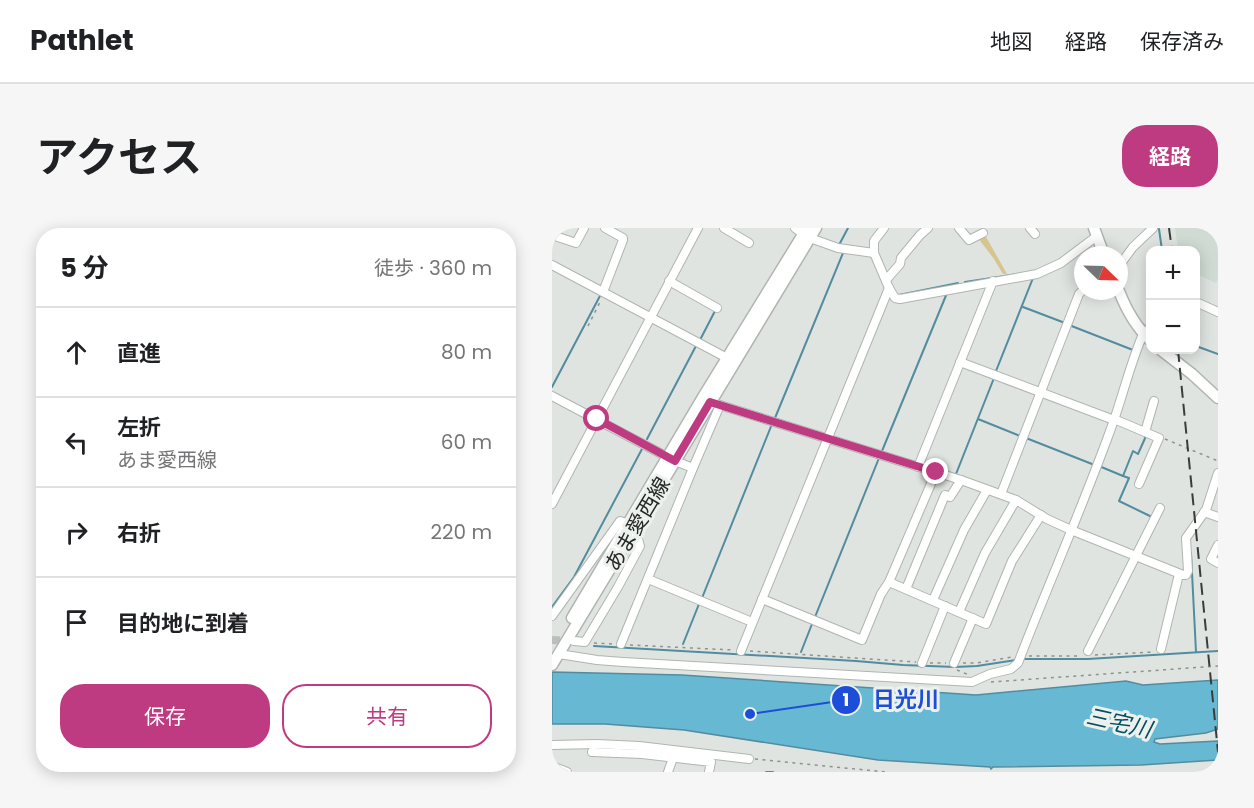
<!DOCTYPE html>
<html lang="ja">
<meta charset="utf-8">
<style>
:root{--surface:#fff;--page:#f6f6f6;--text:#202124;--muted:#757577;--line:#e0e0e0;--accent:#bf3b81}
body{margin:0;font-family:Poppins,"Noto Sans JP",sans-serif;background:var(--page);color:var(--text)}
.controls{position:absolute;right:18px;top:18px;display:grid;overflow:hidden;border-radius:12px;box-shadow:0 3px 15px #0003}
.controls button{width:54px;height:54px;display:grid;place-items:center;padding:0;border:0;border-bottom:2px solid var(--line);background:var(--surface);color:var(--text);font:30px sans-serif}
.compass{position:absolute;left:522px;top:18px;width:54px;height:54px;border-radius:50%;background:var(--surface);box-shadow:0 3px 15px #0003;rotate:113deg}
.stop{position:absolute;width:18px;height:18px;margin:-14px;border:4px solid #bf3b81;border-radius:50%;background:#fff}
.stop.end{background:#bf3b81;border-color:#fff;box-shadow:0 2px 6px #0008}
.list{margin:0;padding:0;list-style:none}
h2{display:flex;justify-content:space-between;align-items:center;height:78px;margin:0;padding:0 24px;font-size:26px}
h2 small{font-size:20px;font-weight:400;color:var(--muted)}
.list li{display:grid;grid-template-columns:39px 1fr auto;gap:18px;align-items:center;box-sizing:border-box;height:90px;padding:0 24px;border-top:2px solid var(--line)}
.list b{display:block;font-size:22px;white-space:nowrap}
.list p{margin:0;font-size:20px;white-space:nowrap;color:var(--muted)}
.list em{font-size:20px;font-style:normal;color:var(--muted)}
.actions{display:flex;gap:12px;padding:18px 24px}
.actions a{flex:1;padding:14px 0;border:2px solid var(--accent);border-radius:24px;text-align:center;font-size:21px;color:var(--accent)}
.actions .main{background:var(--accent);color:#fff}
.icon{flex:none;width:33px;height:33px;fill:none;stroke:currentColor;stroke-width:2;stroke-linecap:round;stroke-linejoin:round}
.map{position:relative;flex:none;width:666px;height:544px;overflow:hidden;border-radius:24px}
header{display:flex;align-items:center;gap:36px;box-sizing:border-box;height:84px;padding:0 30px;background:var(--surface);border-bottom:2px solid var(--line)}
header strong{font-size:28px}
nav{display:flex;gap:33px;margin-inline-start:auto;font-size:21px}
.intro{display:flex;align-items:center;justify-content:space-between;box-sizing:border-box;height:144px;padding:0 36px}
h1{margin:0;font-size:42px}
.button{padding:15px 27px;border-radius:24px;background:var(--accent);color:#fff;font-size:21px;font-weight:700}
main{display:flex;gap:36px;padding:0 36px}
aside{flex:1;background:var(--surface);border-radius:24px;box-shadow:0 3px 15px #0003}
.map>svg:first-child{display:block}
.built{fill:#cfdbd3}
.green{fill:#d8c48f}
.water{fill:#67b8d3;stroke:#538c9f;stroke-width:1.5}
.lines{fill:none;stroke-linecap:round;stroke-linejoin:round}
.stream{stroke:#538c9f;stroke-width:2}
.minor-tunnel{stroke:#babebc;stroke-width:8;stroke-dasharray:8 4;stroke-linecap:butt}
.minor-casing{stroke:#b0b5b1;stroke-width:10}
.major-casing{stroke:#b0b5b1;stroke-width:13}
.path{stroke:#8d918f;stroke-width:1.5;stroke-dasharray:3 4.5;stroke-linecap:butt}
.minor{stroke:#fff;stroke-width:8}
.major{stroke:#fff;stroke-width:10}
.rail{stroke:#3a3c3b;stroke-width:2;stroke-dasharray:12 6;stroke-linecap:butt}
.route{stroke:#bf3b81;stroke-width:8}
.labels{text-anchor:middle;dominant-baseline:central;stroke-width:6;stroke-linejoin:round;paint-order:stroke}
.street-label{font-size:21px;fill:#252726;stroke:#ecf1ee}
.water-label{font-size:22px;font-style:italic;fill:#034e60;stroke:#ecf1ee}
.leader{fill:none;stroke:#1d4ed8;stroke-width:2}
.callout-dot{fill:#1d4ed8;stroke:#ecf1ee;stroke-width:2}
.mark-label{font-size:18px;text-anchor:middle;font-weight:bold;fill:#fff}
.callout-label{font-size:22px;text-anchor:middle;font-weight:bold;fill:#1d4ed8;stroke:#ecf1ee;stroke-width:6;stroke-linejoin:round;paint-order:stroke}
</style>
<header>
<strong>Pathlet</strong>
<nav><a>地図</a><a>経路</a><a>保存済み</a></nav>
</header>
<div class="intro"><h1>アクセス</h1><a class="button">経路</a></div>
<main>
<aside>
<h2>5 分<small>徒歩 · 360 m</small></h2>
<ul class="list">
<li><svg class="icon" aria-label="ahead" viewBox="0 0 24 24"><path d="M12 20V5M6 11l6-6 6 6"/></svg><div><b>直進</b></div><em>80 m</em></li>
<li><svg class="icon" aria-label="left" viewBox="0 0 24 24"><path d="M17 20v-9H6M10 6l-5 5 5 5"/></svg><div><b>左折</b><p>あま愛西線</p></div><em>60 m</em></li>
<li><svg class="icon" aria-label="right" viewBox="0 0 24 24"><path d="M7 20v-9h11M14 6l5 5-5 5"/></svg><div><b>右折</b></div><em>220 m</em></li>
<li><svg class="icon" aria-label="arrive" viewBox="0 0 24 24"><path d="M6 21V4h12l-3 4 3 4H6"/></svg><div><b>目的地に到着</b></div></li>
</ul>
<div class="actions"><a class="main">保存</a><a>共有</a></div>
</aside>
<div class="map">
<svg width="666" height="544" viewBox="0 0 666 544">
<rect width="100%" height="100%" fill="#dfe4e1"/>
<path class="built" d="M623,0H666V50L664,55L644,46V22H626Z"/>
<path class="green" d="M433,7L455,46H451L442,31L426,10Z"/>
<path class="water" d="M0,444L130,447L424,467L574,453L591,457L666,452V501L654,505L603,511L602,514L608,516L666,513V532L589,537L441,539L439,541L438,539L326,532L132,502L53,496H0Z"/>
<g class="lines">
<g class="stream">
<path d="M607,1L610,22"/>
<path d="M287,17L296,0"/>
<path d="M413,54L466,46"/>
<path d="M347,67L406,55"/>
<path d="M471,79L513,95"/>
<path d="M517,97L581,122"/>
<path d="M148,112L164,81"/>
<path d="M644,118L666,126"/>
<path d="M444,143L481,50"/>
<path d="M0,159L49,66"/>
<path d="M223,190L291,25"/>
<path d="M426,191L468,208"/>
<path d="M474,210L540,236"/>
<path d="M95,211L145,116"/>
<path d="M330,223L395,65"/>
<path d="M547,238L571,248L581,223L586,226L594,208"/>
<path d="M404,246L442,150"/>
<path d="M571,248L577,250L567,273L600,289"/>
<path d="M639,325L644,424"/>
<path d="M150,370L220,196"/>
<path d="M0,379L22,349L90,221"/>
<path d="M263,389L327,230"/>
<path d="M131,416L147,376"/>
<path d="M42,418L304,433L351,437L403,439L425,438L464,432"/>
<path d="M249,424L260,396"/>
<path d="M471,431H536L666,423"/>
<path d="M214,544H221"/>
</g>
<path class="minor-tunnel" d="M0,412L17,413"/>
<defs>
<g id="minor">
<path d="M172,0L197,15"/>
<path d="M243,0L251,6"/>
<path d="M332,0L322,13V25L337,60L343,70L348,71L485,46L509,35L545,8"/>
<path d="M407,0L417,12L431,5"/>
<path d="M478,0L483,6"/>
<path d="M0,7L24,15L32,0"/>
<path d="M258,10L286,20L322,25"/>
<path d="M0,37L175,130"/>
<path d="M567,38L581,19L601,0"/>
<path d="M334,52L348,36L349,30L368,7L376,0"/>
<path d="M117,53L165,80"/>
<path d="M51,64L71,12V10L53,0"/>
<path d="M644,74L666,84"/>
<path d="M594,108L598,98"/>
<path d="M408,134L562,192"/>
<path d="M0,168L123,233L141,240L69,416"/>
<path d="M158,174L409,252L464,272L495,291L519,302L631,347H634L636,343L634,310L654,282L666,245"/>
<path d="M562,191L607,210L587,256"/>
<path d="M593,204L602,173"/>
<path d="M366,239L441,53"/>
<path d="M141,240L168,177"/>
<path d="M449,266L527,66L531,62"/>
<path d="M0,276L146,0"/>
<path d="M652,284L666,289"/>
<path d="M666,317L659,331L666,335"/>
<path d="M96,351L200,394"/>
<path d="M337,354L434,396L460,333L489,287"/>
<path d="M354,361L393,267L398,269L409,252"/>
<path d="M210,371L310,412L329,366L337,354L384,244"/>
<path d="M381,372L412,302L435,262"/>
<path d="M407,384L433,325L464,272"/>
<path d="M0,388L68,293L76,296"/>
<path d="M22,413L33,414L66,359L88,318L83,300"/>
<path d="M609,421L627,346"/>
<path d="M189,423L337,60"/>
<path d="M536,423L608,280"/>
<path d="M7,426L45,432L71,434L420,454L438,446L459,441L466,435C497,354 533,274 562,192C572,163 579,134 591,106"/>
<path d="M370,435L393,378"/>
<path d="M402,435L421,390"/>
<path d="M0,517L45,516L87,518L197,531"/>
<path d="M40,524L90,526L159,534L157,544"/>
<path d="M0,538L15,544"/>
<path d="M116,544L121,530"/>
</g>
<g id="major">
<path d="M542,0L552,27"/>
<path d="M567,63C574,81 584,99 598,112"/>
<path d="M609,122L640,146L666,170"/>
<path d="M20,390L151,169L255,0"/>
<path d="M0,437L264,0"/>
</g>
</defs>
<use href="#minor" class="minor-casing"/>
<use href="#major" class="major-casing"/>
<g class="path">
<path d="M36,98L49,72"/>
<path d="M613,211L666,233"/>
<path d="M42,415L62,416"/>
<path d="M78,417L181,422"/>
<path d="M198,423L364,434"/>
<path d="M543,427L601,424"/>
<path d="M477,428H529"/>
<path d="M378,435H394"/>
<path d="M411,435H425L460,429"/>
<path d="M405,442L417,447"/>
<path d="M439,454L666,438"/>
<path d="M203,531L334,544"/>
</g>
<use href="#minor" class="minor"/>
<use href="#major" class="major"/>
<g class="rail">
<path d="M617,0L620,22"/>
<path d="M626,122L666,524"/>
</g>
</g>
<g class="lines">
<path class="route" d="M45,191L123,233L158,174L384,244"/>
</g>
<g class="labels">
<g class="street-label">
<text transform="translate(85 296) rotate(-59)">あま愛西線</text>
</g>
<g class="water-label">
<text transform="translate(567 495) rotate(13)">三宅川</text>
</g>
</g>
<path class="leader" d="M198 486L294 472"/>
<g class="callout-dot">
<circle cx="198" cy="486" r="6"/>
<circle cx="294" cy="472" r="15"/>
</g>
<g class="mark-label">
<text x="294" y="478">1</text>
</g>
<g class="callout-label">
<text x="354" y="479">日光川</text>
</g>
</svg>
<div class="controls">
<button>+</button>
<button>−</button>
</div>
<svg class="compass" viewBox="-18 -18 36 36"><path d="M0-13l5 13h-10z" fill="#e53935"/><path d="M0 13l5-13h-10z" fill="#757577"/></svg>
<div class="stop" style="left:45px;top:191px"></div>
<div class="stop end" style="left:384px;top:244px"></div>
</div>
</main>
